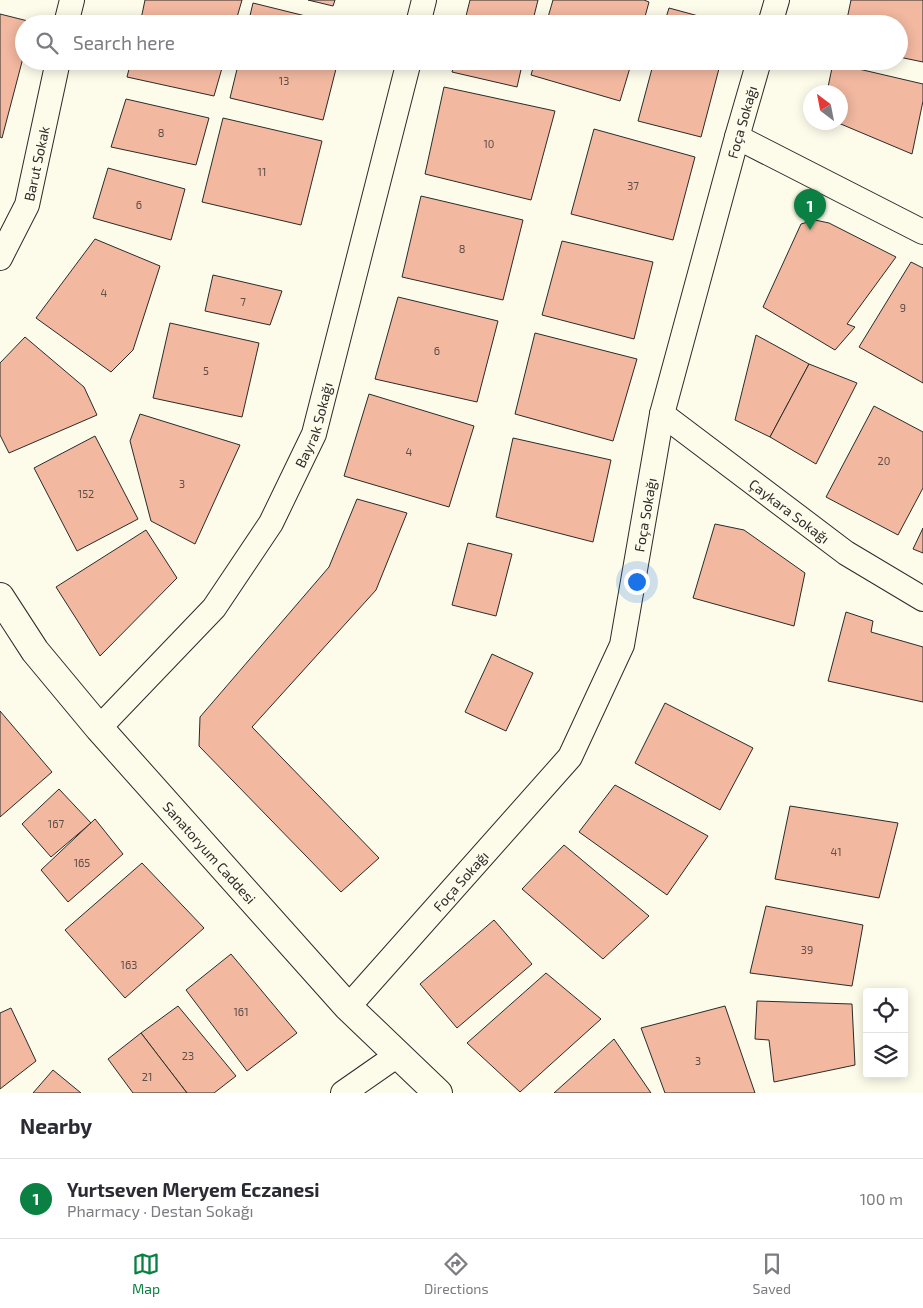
<!DOCTYPE html>
<meta charset="utf-8">
<style>
:root{--surface:#fff;--page:#f2f2f3;--text:#2b2b33;--muted:#7c7c81;--line:#e1e1e2;--accent:#0b8043}
body{margin:0;font-family:"Exo 2",sans-serif;background:var(--page);color:var(--text)}
.controls{position:absolute;right:15px;bottom:15px;display:grid;overflow:hidden;border-radius:5px;box-shadow:0 2px 12px #0003}
.controls button{width:45px;height:45px;display:grid;place-items:center;padding:0;border:0;border-bottom:1px solid var(--line);background:var(--surface);color:var(--text);font:25px sans-serif}
.compass{position:absolute;left:803px;top:85px;width:45px;height:45px;border-radius:50%;background:var(--surface);box-shadow:0 2px 12px #0003;rotate:328deg}
.you{position:absolute;left:636px;top:581px;width:18px;height:18px;margin:-12px;border:4px solid #fff;border-radius:50%;background:#1a73e8;box-shadow:0 0 0 8px #1a73e833}
.badge{display:grid;place-items:center;width:32px;height:32px;border-radius:50%;background:var(--accent);color:#fff;font-size:16px;font-weight:700}
.pin{position:absolute;translate:-50% -41px;filter:drop-shadow(0 1px 2px #0008)}
.pin::after{content:'';position:absolute;top:26px;width:18px;height:15px;background:inherit;clip-path:polygon(0 0,100% 0,50% 100%)}
.list{margin:0;padding:0;list-style:none}
h2{display:flex;justify-content:space-between;align-items:center;height:65px;margin:0;padding:0 20px;font-size:21px}
h2 small{font-size:16px;font-weight:400;color:var(--muted)}
.list li{display:grid;grid-template-columns:32px 1fr auto;gap:15px;align-items:center;box-sizing:border-box;height:80px;padding:0 20px;border-top:1px solid var(--line)}
.list b{display:block;font-size:19px;white-space:nowrap}
.list p{margin:0;font-size:16px;white-space:nowrap;color:var(--muted)}
.list em{font-size:16px;font-style:normal;color:var(--muted)}
.icon{flex:none;width:28px;height:28px;fill:none;stroke:currentColor;stroke-width:2;stroke-linecap:round;stroke-linejoin:round}
.map{position:relative;flex:none;width:923px;height:1093px;overflow:hidden}
.search{position:absolute;background:var(--surface);box-shadow:0 2px 12px #0003;left:15px;right:15px;top:15px;height:55px;display:flex;align-items:center;gap:12px;box-sizing:border-box;padding:0 18px;border-radius:28px;color:var(--muted);font-size:19px}
.sheet{height:145px;background:var(--surface)}
nav{display:flex;justify-content:space-around;align-items:center;box-sizing:border-box;height:70px;border-top:1px solid var(--line);background:var(--surface);font-size:14px;color:var(--muted)}
nav a{display:grid;justify-items:center;gap:2px}
nav .on{color:var(--accent)}
.map>svg:first-child{display:block}
.building{fill:#f2b8a0;stroke:#2b2b2b}
.lines{fill:none;stroke-linecap:round;stroke-linejoin:round}
.street-casing{stroke:#2b2b2b;stroke-width:26}
.secondary-casing{stroke:#2b2b2b;stroke-width:30}
.street{stroke:#fdfbea;stroke-width:24}
.secondary{stroke:#fdfbea;stroke-width:28}
.labels{text-anchor:middle;dominant-baseline:central;stroke-width:4;stroke-linejoin:round;paint-order:stroke}
.number-label{font-size:11px;fill:#5d4e48}
.street-label{font-size:14px;fill:#2b2b2b;stroke:#fdfbea}
</style>
<div class="map">
<svg width="923" height="1093" viewBox="0 0 923 1093">
<rect width="100%" height="100%" fill="#fdfbea"/>
<g class="building">
<path d="M145,0H242L235,24H140Z"/>
<path d="M308,0H335L333,6Z"/>
<path d="M470,0H538L532,24H464Z"/>
<path d="M553,0H644L649,2L643,24H546Z"/>
<path d="M851,0H923V62L899,57V24H846Z"/>
<path d="M253,3L338,24H248Z"/>
<path d="M669,8L728,24H664Z"/>
<path d="M0,14L32,22V24H24V54L2,138L0,137Z"/>
<path d="M131,61H224L214,96L127,77Z"/>
<path d="M239,61H338L323,120L230,98Z"/>
<path d="M455,61H523L517,87L452,72Z"/>
<path d="M535,61H632L620,101L531,75Z"/>
<path d="M654,61H721L701,137L638,121Z"/>
<path d="M833,63L923,84V101L912,154L836,122H840V92H827Z"/>
<path d="M444,87L555,111L531,200L425,174Z"/>
<path d="M126,99L209,118L196,165L111,147Z"/>
<path d="M223,118L322,141L301,225L202,202Z"/>
<path d="M594,129L695,157L673,240L571,214Z"/>
<path d="M108,168L185,189L171,240L93,218Z"/>
<path d="M421,196L523,220L503,300L402,277Z"/>
<path d="M815,220L829,223L896,257L847,324L855,327L835,350L763,307L801,224Z"/>
<path d="M95,239L160,266L133,350L111,372L36,318Z"/>
<path d="M562,241L653,262L634,339L542,315Z"/>
<path d="M911,262L923,268V383L859,347Z"/>
<path d="M213,275L282,291L270,325L205,311Z"/>
<path d="M398,297L498,321L477,402L375,379Z"/>
<path d="M170,323L259,343L242,417L153,398Z"/>
<path d="M535,333L637,359L613,441L515,414Z"/>
<path d="M756,335L809,364L770,437L735,420Z"/>
<path d="M25,337L84,387L97,415L9,453L0,435V363Z"/>
<path d="M809,364L857,383L816,464L770,437Z"/>
<path d="M369,394L474,426L449,507L344,476Z"/>
<path d="M874,406L923,432V488L898,535L826,497Z"/>
<path d="M140,414L240,445L195,544L151,521L130,441Z"/>
<path d="M95,436L138,519L77,551L34,468Z"/>
<path d="M513,438L611,460L593,542L496,517Z"/>
<path d="M357,499L407,513L376,590L252,727L379,858L341,892L199,746L200,717L329,567Z"/>
<path d="M715,524L744,530L805,573L794,626L693,598Z"/>
<path d="M923,528V553L913,549Z"/>
<path d="M146,530L177,578L100,656L56,587Z"/>
<path d="M468,543L512,554L496,616L452,605Z"/>
<path d="M846,612L873,621L871,632L923,647V702L828,681Z"/>
<path d="M492,654L533,673L506,731L465,712Z"/>
<path d="M665,703L753,748L720,810L635,763Z"/>
<path d="M0,711L52,772L0,817Z"/>
<path d="M615,785L708,836L667,895L579,832Z"/>
<path d="M59,789L91,823L51,857L22,824Z"/>
<path d="M790,806L898,823L879,898L775,879Z"/>
<path d="M95,819L123,854L68,902L41,870Z"/>
<path d="M564,845L649,916L603,959L522,889Z"/>
<path d="M142,863L204,928L125,998L65,930Z"/>
<path d="M766,906L863,925L852,986L750,973Z"/>
<path d="M494,920L532,964L457,1028L420,984Z"/>
<path d="M231,954L297,1033L247,1071L186,990Z"/>
<path d="M546,973L601,1019L520,1092L467,1043Z"/>
<path d="M757,1001L852,1004L855,1065L774,1082L769,1040L755,1039Z"/>
<path d="M178,1006L236,1076L214,1093H187L141,1033Z"/>
<path d="M725,1006L755,1093H665L641,1028Z"/>
<path d="M11,1008L36,1061L0,1089V1013Z"/>
<path d="M141,1033L187,1093H133L108,1059Z"/>
<path d="M614,1039L651,1093H554Z"/>
<path d="M53,1070L81,1093H33Z"/>
</g>
<g class="lines">
<defs>
<g id="street">
<path d="M66,24L72,0"/>
<path d="M418,24L424,0"/>
<path d="M770,24L777,0"/>
<path d="M737,137L923,232"/>
<path id="s1" d="M0,258L27,205L58,61"/>
<path id="s2" d="M662,414L846,553L923,599"/>
<path id="s3" d="M99,728L214,608L271,523L314,434L409,61"/>
<path id="s4" d="M348,1007L570,757L622,645L662,414L737,137L759,61"/>
<path d="M343,1093L399,1054"/>
</g>
<g id="secondary">
<path id="s5" d="M0,597L35,651L99,728L348,1007L438,1093"/>
</g>
</defs>
<use href="#street" class="street-casing"/>
<use href="#secondary" class="secondary-casing"/>
<use href="#street" class="street"/>
<use href="#secondary" class="secondary"/>
</g>
<g class="labels">
<g class="number-label">
<text x="284" y="80">13</text>
<text x="161" y="132">8</text>
<text x="489" y="143">10</text>
<text x="262" y="171">11</text>
<text x="633" y="185">37</text>
<text x="139" y="204">6</text>
<text x="462" y="248">8</text>
<text x="104" y="292">4</text>
<text x="243" y="301">7</text>
<text x="903" y="307">9</text>
<text x="437" y="350">6</text>
<text x="206" y="370">5</text>
<text x="409" y="451">4</text>
<text x="884" y="460">20</text>
<text x="182" y="483">3</text>
<text x="86" y="493">152</text>
<text x="56" y="823">167</text>
<text x="836" y="851">41</text>
<text x="82" y="862">165</text>
<text x="807" y="949">39</text>
<text x="129" y="964">163</text>
<text x="241" y="1011">161</text>
<text x="188" y="1055">23</text>
<text x="698" y="1060">3</text>
<text x="147" y="1076">21</text>
</g>
<g class="street-label">
<text stroke="none"><textPath href="#s4" startOffset="995">Foça Sokağı</textPath></text>
<text stroke="none"><textPath href="#s1" startOffset="102">Barut Sokak</textPath></text>
<text stroke="none"><textPath href="#s3" startOffset="376">Bayrak Sokağı</textPath></text>
<text stroke="none"><textPath href="#s2" startOffset="160">Çaykara Sokağı</textPath></text>
<text stroke="none"><textPath href="#s4" startOffset="590">Foça Sokağı</textPath></text>
<text stroke="none"><textPath href="#s5" startOffset="331">Sanatoryum Caddesi</textPath></text>
<text stroke="none"><textPath href="#s4" startOffset="169">Foça Sokağı</textPath></text>
</g>
</g>
</svg>
<div class="controls">
<button><svg class="icon" aria-label="locate" viewBox="0 0 24 24"><circle cx="12" cy="12" r="6"/><path d="M12 2v4M12 18v4M2 12h4M18 12h4"/></svg></button>
<button><svg class="icon" aria-label="layers" viewBox="0 0 24 24"><path d="M12 4l9 5-9 5-9-5zM3 14l9 5 9-5"/></svg></button>
</div>
<svg class="compass" viewBox="-18 -18 36 36"><path d="M0-13l5 13h-10z" fill="#e53935"/><path d="M0 13l5-13h-10z" fill="#7c7c81"/></svg>
<div class="you"></div>
<div class="pin badge" style="left:810px;top:230px">1</div>
<div class="search"><svg class="icon" aria-label="search" viewBox="0 0 24 24"><circle cx="10" cy="10" r="6"/><path d="M15 15l6 6"/></svg>Search here</div>
</div>
<section class="sheet">
<h2>Nearby<small></small></h2>
<ul class="list">
<li><span class="badge">1</span><div><b>Yurtseven Meryem Eczanesi</b><p>Pharmacy · Destan Sokağı</p></div><em>100 m</em></li>
</ul>
</section>
<nav>
<a class="on"><svg class="icon" aria-label="map" viewBox="0 0 24 24"><path d="M3 6l6-2 6 2 6-2v14l-6 2-6-2-6 2zM9 4v14M15 6v14"/></svg>Map</a>
<a><svg class="icon" aria-label="directions" viewBox="0 0 24 24"><path d="M12 3l9 9-9 9-9-9zM9 14v-3h6M13 9l2 2-2 2"/></svg>Directions</a>
<a><svg class="icon" aria-label="saved" viewBox="0 0 24 24"><path d="M7 4h10v16l-5-4-5 4z"/></svg>Saved</a>
</nav>
